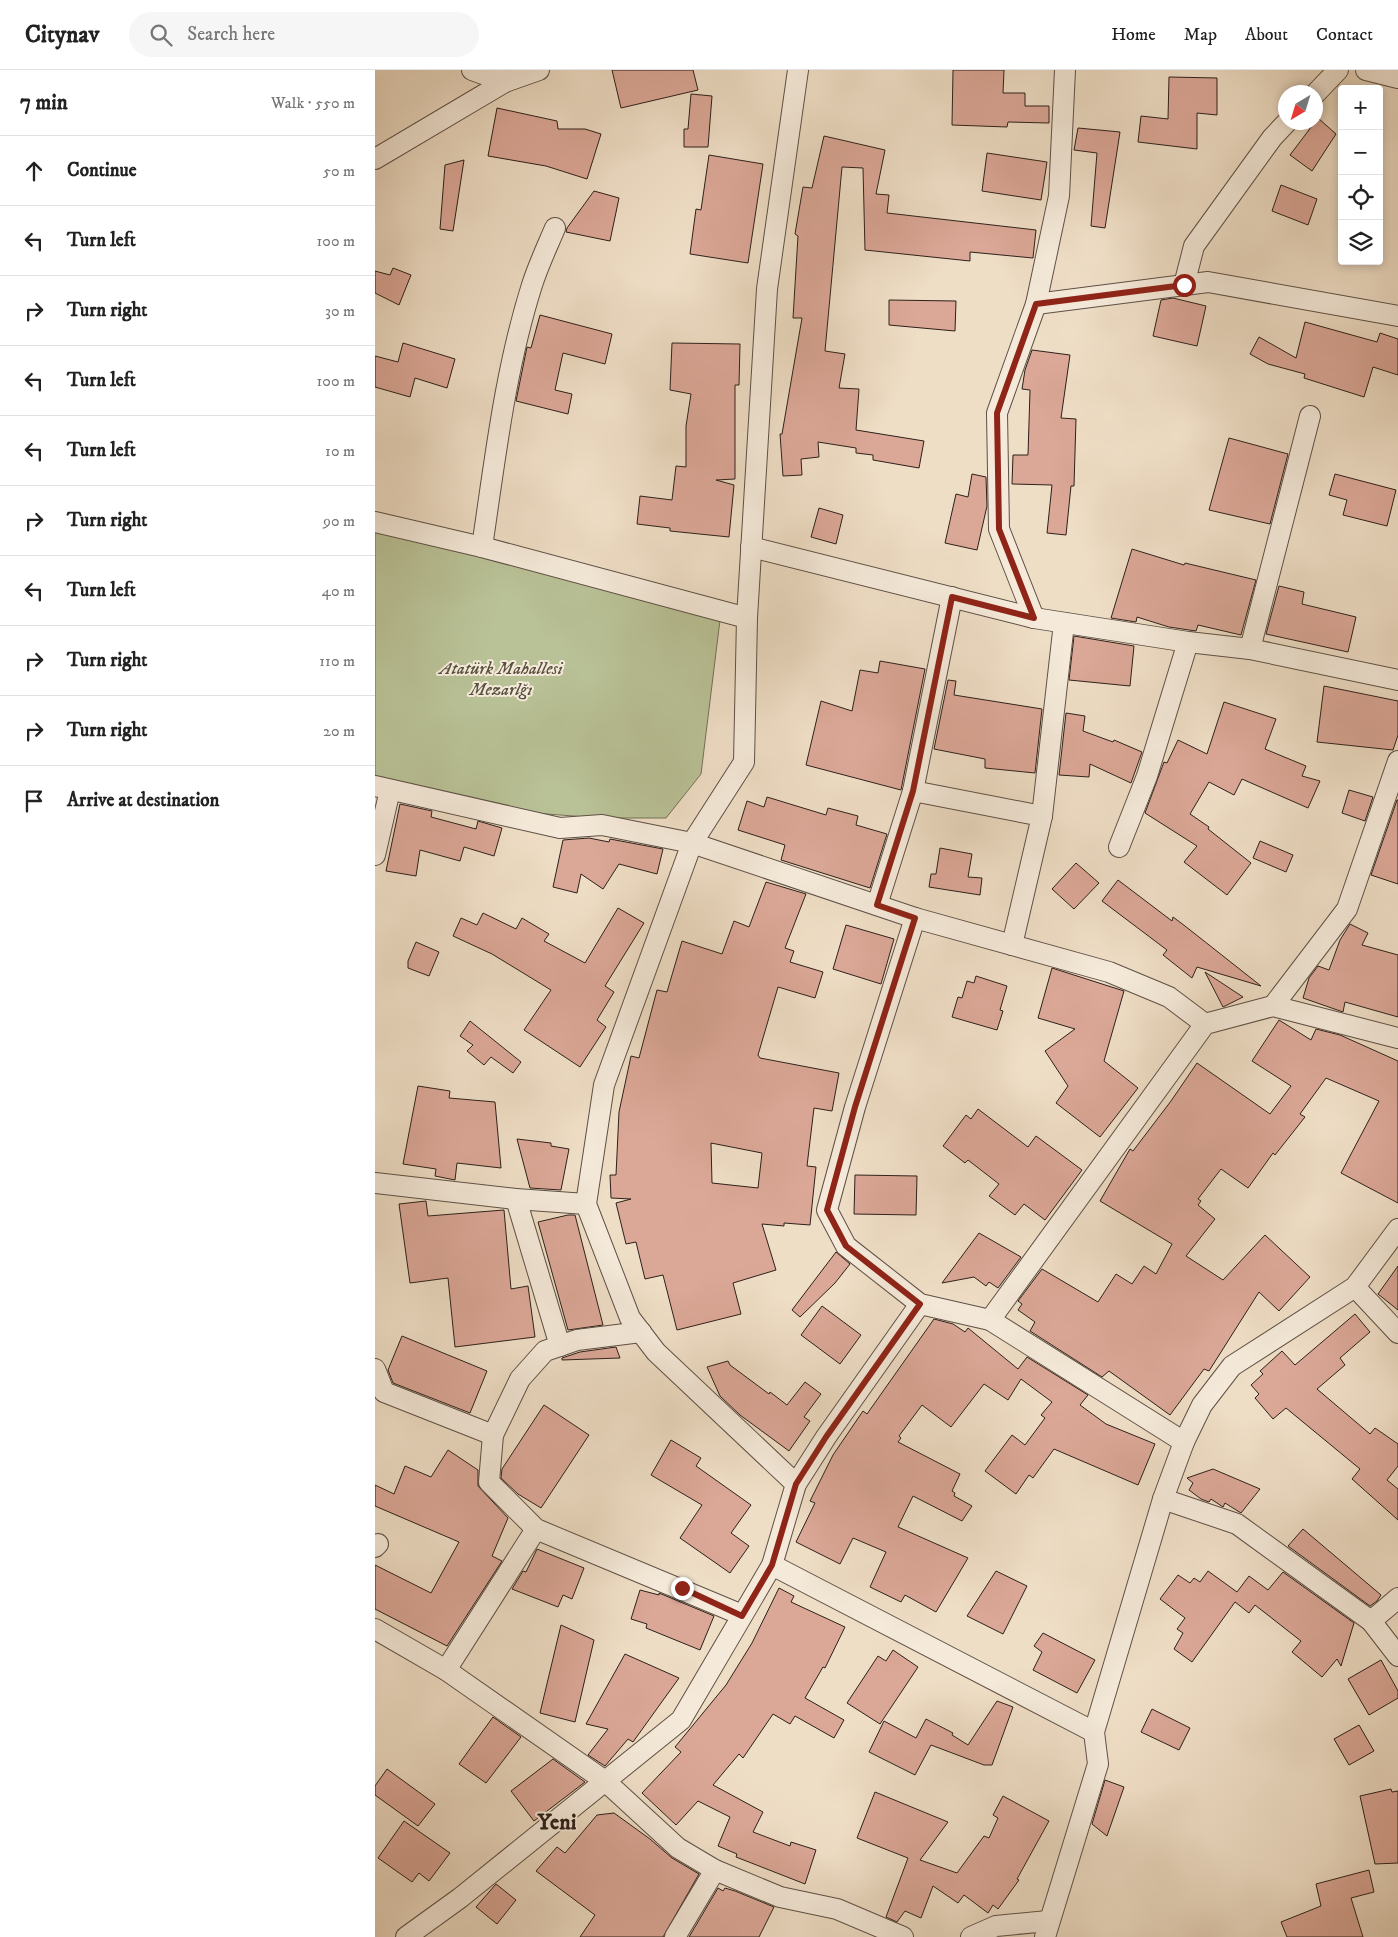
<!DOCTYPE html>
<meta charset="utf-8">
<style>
:root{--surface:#fff;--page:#f6f6f6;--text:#222;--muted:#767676;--line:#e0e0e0}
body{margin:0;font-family:"IM FELL DW Pica",serif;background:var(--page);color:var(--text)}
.controls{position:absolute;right:15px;top:15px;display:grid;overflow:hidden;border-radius:5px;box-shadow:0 2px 8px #0003}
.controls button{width:45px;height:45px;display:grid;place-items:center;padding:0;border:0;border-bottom:1px solid var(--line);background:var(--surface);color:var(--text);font:25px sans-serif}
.compass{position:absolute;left:903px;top:15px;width:45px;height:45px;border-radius:50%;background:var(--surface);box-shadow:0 2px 8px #0003;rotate:218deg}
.stop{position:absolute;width:15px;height:15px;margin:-11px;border:4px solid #8f2418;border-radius:50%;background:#fff}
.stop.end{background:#8f2418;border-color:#fff;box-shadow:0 1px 5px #0008}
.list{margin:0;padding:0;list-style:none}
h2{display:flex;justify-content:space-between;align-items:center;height:65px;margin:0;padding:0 20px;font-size:21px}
h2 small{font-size:16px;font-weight:400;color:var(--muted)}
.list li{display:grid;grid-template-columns:32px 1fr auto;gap:15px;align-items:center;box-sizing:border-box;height:70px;padding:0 20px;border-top:1px solid var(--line)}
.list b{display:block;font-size:19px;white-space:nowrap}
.list em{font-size:16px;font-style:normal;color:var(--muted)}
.icon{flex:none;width:28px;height:28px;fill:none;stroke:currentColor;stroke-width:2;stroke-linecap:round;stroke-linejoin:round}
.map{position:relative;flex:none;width:1023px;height:1867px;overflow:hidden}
header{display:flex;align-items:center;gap:30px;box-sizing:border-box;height:70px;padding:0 25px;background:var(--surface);border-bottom:1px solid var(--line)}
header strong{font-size:24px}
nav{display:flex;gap:28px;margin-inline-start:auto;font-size:18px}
.search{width:350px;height:45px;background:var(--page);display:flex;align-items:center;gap:12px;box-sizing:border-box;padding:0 18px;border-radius:28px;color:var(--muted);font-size:19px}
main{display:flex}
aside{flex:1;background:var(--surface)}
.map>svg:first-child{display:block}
.green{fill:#b9c196;stroke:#737058}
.building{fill:#dba797;stroke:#2d201a;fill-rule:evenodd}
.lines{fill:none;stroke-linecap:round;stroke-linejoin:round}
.street-casing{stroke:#5e5045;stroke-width:22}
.street{stroke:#f5eada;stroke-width:20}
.route{stroke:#8f2418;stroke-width:6}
.labels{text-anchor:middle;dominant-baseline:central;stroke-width:4;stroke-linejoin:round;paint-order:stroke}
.park-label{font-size:18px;font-style:italic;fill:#57503f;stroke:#f5eada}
.district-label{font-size:22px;font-weight:bold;fill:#2d201a;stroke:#f5eada}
</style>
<header>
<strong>Citynav</strong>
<div class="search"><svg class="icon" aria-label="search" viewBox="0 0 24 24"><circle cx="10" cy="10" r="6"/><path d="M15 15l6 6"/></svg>Search here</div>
<nav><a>Home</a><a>Map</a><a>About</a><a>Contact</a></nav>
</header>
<main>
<aside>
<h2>7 min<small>Walk · 550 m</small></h2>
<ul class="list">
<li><svg class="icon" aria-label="ahead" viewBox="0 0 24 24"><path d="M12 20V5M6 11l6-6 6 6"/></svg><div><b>Continue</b></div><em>50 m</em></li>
<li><svg class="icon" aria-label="left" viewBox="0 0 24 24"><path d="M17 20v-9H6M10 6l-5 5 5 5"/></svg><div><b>Turn left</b></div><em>100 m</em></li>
<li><svg class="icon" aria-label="right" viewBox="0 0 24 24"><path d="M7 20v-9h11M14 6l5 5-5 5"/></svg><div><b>Turn right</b></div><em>30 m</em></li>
<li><svg class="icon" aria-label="left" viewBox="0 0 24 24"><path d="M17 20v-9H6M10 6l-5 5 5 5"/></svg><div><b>Turn left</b></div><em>100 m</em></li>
<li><svg class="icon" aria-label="left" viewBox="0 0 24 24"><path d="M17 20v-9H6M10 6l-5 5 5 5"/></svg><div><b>Turn left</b></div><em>10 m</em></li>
<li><svg class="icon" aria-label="right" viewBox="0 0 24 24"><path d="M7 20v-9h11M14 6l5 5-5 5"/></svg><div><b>Turn right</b></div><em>90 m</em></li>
<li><svg class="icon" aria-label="left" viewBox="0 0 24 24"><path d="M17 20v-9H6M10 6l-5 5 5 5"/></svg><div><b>Turn left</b></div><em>40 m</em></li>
<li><svg class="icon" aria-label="right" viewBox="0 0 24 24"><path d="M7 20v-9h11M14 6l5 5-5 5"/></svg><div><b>Turn right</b></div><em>110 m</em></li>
<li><svg class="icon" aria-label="right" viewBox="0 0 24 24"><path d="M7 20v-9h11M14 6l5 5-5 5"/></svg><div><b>Turn right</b></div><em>20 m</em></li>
<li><svg class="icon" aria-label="arrive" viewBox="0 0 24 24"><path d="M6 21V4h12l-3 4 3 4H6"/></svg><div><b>Arrive at destination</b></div></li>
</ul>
</aside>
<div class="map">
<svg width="1023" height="1867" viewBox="0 0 1023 1867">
<rect width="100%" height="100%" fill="#efdec6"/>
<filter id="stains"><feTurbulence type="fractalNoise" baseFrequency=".004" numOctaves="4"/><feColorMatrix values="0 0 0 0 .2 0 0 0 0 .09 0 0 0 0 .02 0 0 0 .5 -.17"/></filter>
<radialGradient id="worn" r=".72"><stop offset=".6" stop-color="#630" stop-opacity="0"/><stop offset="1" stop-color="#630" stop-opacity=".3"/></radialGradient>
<path class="green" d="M0,443L345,550L326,704L291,748H225L145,742L0,710Z"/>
<g class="building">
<path d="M237,0H318L323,20L246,38Z"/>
<path d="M578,0H629L628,23H650V36H674V53L633,52L632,57L577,55Z"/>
<path d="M794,7L842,8V45L822,43V79L763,72L766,46L793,49Z"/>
<path d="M316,24L337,26L333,77H309V59H313Z"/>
<path d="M122,38L182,51L183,59H210L226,64L212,109L171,96L113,86Z"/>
<path d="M943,48L961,64L937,101L915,85Z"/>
<path d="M703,58L745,62L730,158L716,156L722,83L699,80Z"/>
<path d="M449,66L510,80L501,124L514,125L512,143L661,160L658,188L595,182V191L490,180L488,98L467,97L450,281L470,284L464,318L484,319L481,360L549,371L544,398L498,390V385L481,383V378L443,372L444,387L426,389L427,405L408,406L405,364H407L427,248H418L423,166L420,164L428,117L437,118Z"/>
<path d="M612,83L672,92L666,130L607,121Z"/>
<path d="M334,85L388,94L373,193L315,184L321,139L326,140Z"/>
<path d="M89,90L78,161L65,159L70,95Z"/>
<path d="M906,115L942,129L933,155L897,141Z"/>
<path d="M219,121L244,128L235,171L191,162L192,158Z"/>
<path d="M18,198L36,205L24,235L0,223V201L15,205Z"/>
<path d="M798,228L831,236L822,276L778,266L786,230Z"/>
<path d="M514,230L581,231L580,261L514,255Z"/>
<path d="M165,245L237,264L230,294L188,283L180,320L197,324L193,344L141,331L152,277L156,278Z"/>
<path d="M930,252L1002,272L1005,263L1023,269V305L998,297L989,327L929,308L930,304L893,294L875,284L884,267L921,288Z"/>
<path d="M28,273L80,289L72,318L40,308L35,327L0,317V286L23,292Z"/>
<path d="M297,273L365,274L364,315H360V409L341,410L359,415L354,467L295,461V458L262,454L265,426L297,430L301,396L311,397V356L316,324L295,320Z"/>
<path d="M657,280L695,285L686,348L701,349L699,416H696L691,465L672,463L677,415L637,414L638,385H653L655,320L647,319L650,300Z"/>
<path d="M854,368L913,384L895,454L834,440Z"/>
<path d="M597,404L611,407L612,436L602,480L570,473L581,424L593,427Z"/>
<path d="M960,404L1021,420L1012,456L968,445L972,430L954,425Z"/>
<path d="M444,438L468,445L461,474L436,467Z"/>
<path d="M757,479L809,495L810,493L881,510L866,565L823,555L821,561L794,557L762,547L761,552L736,548Z"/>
<path d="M904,516L929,522L927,534L981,547L973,582L891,564Z"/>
<path d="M699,566L759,576L755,616L694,610Z"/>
<path d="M505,591L550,599L526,720L431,695L446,631L477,641L485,600L503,603Z"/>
<path d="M573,610L581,611L579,625L667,639L660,703L610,698V689L559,679Z"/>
<path d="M949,616L1023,631V665L1018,680L942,672Z"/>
<path d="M849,632L901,649L890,679L931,696L927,706L945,711L933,738L867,709L859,725L834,712L815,744L834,757L833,759L876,793L852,825L809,792L822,776L770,743L789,692L792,693L803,670L832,684Z"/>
<path d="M691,643L710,646L708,661L738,672L739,670L767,682L756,713L715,694L714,707L684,705Z"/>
<path d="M974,720L998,727L990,751L967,743Z"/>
<path d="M392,727L451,745L453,738L483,746L481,755L512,764L495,818L406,790L410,775L363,760L372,731L389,737Z"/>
<path d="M1022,730H1023V814L996,805Z"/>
<path d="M25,734L57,741L56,747L101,759L103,751L127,758L119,786L89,777L85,791L45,780L41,806L11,801Z"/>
<path d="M214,768L234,772L235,769L288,779L282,804L244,794L228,819L206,804L202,823L178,817L188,770Z"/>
<path d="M885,771L918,785L911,802L878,788Z"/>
<path d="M565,778L597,784L593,807L607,808L605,825L554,817L556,804H561Z"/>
<path d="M701,793L724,813L699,839L677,819Z"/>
<path d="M743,810L797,851L798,847L810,856L886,916L822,897L817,908L788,885L792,880L727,831Z"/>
<path d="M391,812L431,824L410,878L419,881L415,892L448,902L440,928L403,917L383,985L385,988L464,1003L457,1041L439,1038L432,1096L441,1097L435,1155L409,1153V1156L387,1154L401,1200L358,1213L366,1244L302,1260L288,1205L270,1209L261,1172L251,1174L241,1133L256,1129L236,1128L235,1105H241L244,1042L256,986L264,988L282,920L292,922L307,871L347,884L359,851L374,857ZM336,1073L387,1083L383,1118L337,1113Z"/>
<path d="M243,838L269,853L230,916L239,922L222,950L231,957L205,997L149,960L176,920L117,884L78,866L86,848L102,855L108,843L141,859L147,848L174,864L169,871L210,893Z"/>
<path d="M975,854L993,863L987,875L1023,885V947L970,932L968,942L928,928L934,908L943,896L954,900L965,870Z"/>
<path d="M471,855L519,869L506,914L458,899Z"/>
<path d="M41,872L64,882L54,906L33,898V891Z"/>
<path d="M677,898L749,921L729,991L763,1018L725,1067L681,1033L693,1016L670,981L700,959L663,948Z"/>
<path d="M830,902L868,927L848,937Z"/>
<path d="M601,906L632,916L625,940L628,941L622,960L577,947L583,927L587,928L592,911L599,913Z"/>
<path d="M904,950L936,970L941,959L965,965L1023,991V1133L966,1103L1004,1031L951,1008L925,1044L930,1047L900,1085L898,1083L873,1118L846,1099L823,1129L826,1131L823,1135L840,1149L811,1186L848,1210L890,1165L935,1207L904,1241L884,1222L834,1301L829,1299L795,1345L734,1301L727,1307L655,1261L660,1252L643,1240L647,1234L643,1231L667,1199L723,1232L741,1204L757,1214L769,1196L781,1204L797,1174L725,1131L755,1079L758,1081L796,1031L822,993L895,1044L916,1016L877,991Z"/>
<path d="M95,951L146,992L138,1003L116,987L109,995L92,981L98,975L85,966Z"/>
<path d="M43,1016L75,1021L74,1028L120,1032L126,1098L82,1093L80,1110L60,1106L61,1099L28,1094Z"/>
<path d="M603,1039L653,1077L661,1066L707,1100L670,1150L649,1134L640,1145L614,1126L624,1114L593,1090L590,1093L568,1076L591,1045L596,1049Z"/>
<path d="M142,1069L176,1073V1076L194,1079L186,1120L155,1118Z"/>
<path d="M480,1105L542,1106L541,1145L479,1144Z"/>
<path d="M51,1131L53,1146L129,1140L136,1219L153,1216L160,1267L80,1277L73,1208L35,1213L24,1134Z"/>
<path d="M193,1145H200L228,1255L193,1260L163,1152Z"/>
<path d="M604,1163L646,1187L623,1218L614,1212L611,1216L599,1207L567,1213Z"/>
<path d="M461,1182L475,1194L460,1213L425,1247L417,1240Z"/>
<path d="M1023,1196V1240L1003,1224Z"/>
<path d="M447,1236L486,1265L465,1294L426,1265Z"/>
<path d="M980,1244L995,1262L965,1288L970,1295L942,1319L995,1364L1000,1358L1023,1374V1396L1012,1410L1023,1419V1450L977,1409L985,1399L911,1338L898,1349L880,1328L884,1324L876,1315L888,1304L885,1301L907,1281L920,1295Z"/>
<path d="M559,1249L578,1254L590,1262L593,1258L643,1299L652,1287L713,1325L705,1335L731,1354L780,1374L763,1415L679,1379L658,1408L654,1405L641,1424L610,1401L637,1365L650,1375L670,1348L666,1345L677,1332L646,1309L633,1330L609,1314L576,1357L547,1335L524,1366L526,1368L523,1372L585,1404L577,1421L580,1423L579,1426L597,1436L587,1451L538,1426L523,1457L593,1488L561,1542L530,1525L526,1532L495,1517L511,1482L478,1468L465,1494L421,1472L440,1433L435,1431L458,1385L488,1341L492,1344Z"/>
<path d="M27,1266L112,1301L95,1343L18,1313L13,1300Z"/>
<path d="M241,1277L245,1288L187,1290V1288L205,1282Z"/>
<path d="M353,1291L355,1295L394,1324L395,1322L412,1335L430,1312L446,1324L429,1347L435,1351L414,1381L365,1345L345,1326L332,1297Z"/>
<path d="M169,1335L214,1365L166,1438L143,1424L126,1408L127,1399Z"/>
<path d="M296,1370L326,1388L321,1396L376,1435L356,1463L374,1476L355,1503L305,1468L327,1435L276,1405Z"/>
<path d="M73,1380L103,1400V1416L133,1448L117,1486L127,1491L72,1576L0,1539V1495L56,1523L84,1472L0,1436V1415L19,1424L30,1396L56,1407Z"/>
<path d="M838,1399L885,1419L866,1443L850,1433L848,1437L836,1429L834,1432L826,1429L814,1420L818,1413L812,1408Z"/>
<path d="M928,1459L1006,1525L1002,1531L995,1536L913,1476Z"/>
<path d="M162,1479L209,1498L197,1529L188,1525L183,1537L137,1519L148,1501L151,1502Z"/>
<path d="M621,1501L652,1516L628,1564L592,1546Z"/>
<path d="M833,1501L862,1522L874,1506L893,1520L908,1502L979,1553L966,1596L962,1589L947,1607L917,1582L926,1571L880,1535L874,1543L860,1532L817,1592L799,1579L808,1563L802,1559L810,1548L785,1529L803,1505L815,1513L819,1508L825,1512Z"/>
<path d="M404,1518L419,1526L416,1532L470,1557L450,1598L448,1597L430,1628L469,1650L459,1668L420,1646L415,1654L398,1644L368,1688L364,1684L338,1715L388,1742L378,1762L415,1776L416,1772L441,1780L430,1814L361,1787L362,1784L343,1776L355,1747L323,1731L301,1755L267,1723L306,1682L300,1677L351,1615L377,1573Z"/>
<path d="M265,1520L284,1525V1523L339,1546L325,1580L271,1558L272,1554L256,1549Z"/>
<path d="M186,1555L219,1570L200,1652L165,1643Z"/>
<path d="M668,1563L720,1590L702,1623L658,1600L667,1582L659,1576Z"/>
<path d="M518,1580L543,1597L505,1654L472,1633L503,1586L511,1591Z"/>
<path d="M250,1584L304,1608L258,1672L253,1669L230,1696L213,1685L233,1659L211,1654Z"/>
<path d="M1006,1590L1023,1621V1628L994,1645L973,1609Z"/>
<path d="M622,1631L638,1637L617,1695H609L556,1675L540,1705L494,1682L509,1651L541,1668L551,1649L578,1663L577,1665L593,1675Z"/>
<path d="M777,1639L815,1658L804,1680L766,1662Z"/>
<path d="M118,1647L146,1667L111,1713L84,1694Z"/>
<path d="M984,1655L999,1681L974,1695L959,1669Z"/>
<path d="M178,1689L210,1712L159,1751L136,1721Z"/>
<path d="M12,1699L60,1734L43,1756L0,1725V1716Z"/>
<path d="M730,1710L749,1717L732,1766L717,1754Z"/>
<path d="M1016,1719L1017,1722L1023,1721V1793L1000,1794L985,1726Z"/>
<path d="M500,1722L573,1752L545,1790L582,1803L609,1766L614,1768L623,1748L618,1745L628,1726L674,1751L642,1809L644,1810L623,1839L618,1835L613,1843L589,1825L583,1833L558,1816L546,1848L530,1841L522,1852L511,1847L533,1788L482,1768Z"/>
<path d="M239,1743L275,1769L297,1788L324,1804L288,1867H205L220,1845L161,1801L182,1777L190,1783L222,1745Z"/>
<path d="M29,1751L75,1783L54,1811L44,1803L37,1812L3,1788Z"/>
<path d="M994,1800L999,1822L976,1828L988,1867H912L906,1852L946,1836L941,1814Z"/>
<path d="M121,1814L141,1830L122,1854L101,1837Z"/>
<path d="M343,1818L348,1821L350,1818L360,1821L399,1837L384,1867H314Z"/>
</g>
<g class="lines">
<defs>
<g id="street">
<path d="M97,0L130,12L131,5"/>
<path d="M991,0L1023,8"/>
<path d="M941,23L963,0"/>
<path d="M0,89L130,12L164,0"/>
<path d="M809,215L819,176L897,68L912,52"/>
<path d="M661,234L833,212L1023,246"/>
<path d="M0,452L107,477L372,548"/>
<path d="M107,477C120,390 130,300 157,215C163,196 172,177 180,158"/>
<path d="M376,477L659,548L813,572L875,579L1023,610"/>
<path d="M659,548L624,459L622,343L661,234L684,126L690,0"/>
<path d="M875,579L935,346"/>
<path d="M0,716L185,758L227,755L317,773L540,848L734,902L794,927L830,954"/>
<path d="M538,721L667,746L637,875"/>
<path d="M667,746L689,553"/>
<path d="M744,777L772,706L813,572"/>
<path d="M0,785L15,720"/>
<path d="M502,835L538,721L577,527"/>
<path d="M540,848L480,1037L452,1140L471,1176L545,1234L615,1250L809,1372"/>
<path d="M898,936L972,839L1023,691"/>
<path d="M0,1113L141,1129L211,1134"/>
<path d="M141,1129L185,1276"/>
<path d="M980,1217L1023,1263"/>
<path d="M615,1250L830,954L898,936L1023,968"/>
<path d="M266,1262L202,1270L170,1281L145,1309L118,1365L114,1412L161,1459L367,1545"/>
<path d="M0,1299L9,1322L118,1365"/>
<path d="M421,1414L281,1282L255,1248L211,1134L229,1015L317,773L369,692L372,548L392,219L423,0"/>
<path d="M788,1429L862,1454L996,1551L1023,1586"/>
<path d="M0,1477L3,1474"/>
<path d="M397,1495L719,1662"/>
<path d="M996,1551L1023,1528"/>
<path d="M0,1559L71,1600L230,1711L303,1778L340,1800L405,1827L462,1839L528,1867"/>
<path d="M71,1600L161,1459"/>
<path d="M31,1867L85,1828L306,1650L397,1495L421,1414L451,1367L545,1234"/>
<path d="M300,1867L340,1800"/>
<path d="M596,1867L621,1856L673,1851"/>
<path d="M670,1867L723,1694L719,1662L788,1429L809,1372L827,1335L857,1296L980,1217L1023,1159"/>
</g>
</defs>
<use href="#street" class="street-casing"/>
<use href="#street" class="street"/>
</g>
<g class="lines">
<path class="route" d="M307,1518L367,1546L397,1495L421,1414L451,1367L545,1234L471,1176L452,1140L480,1037L540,848L502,835L538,721L577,527L659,548L624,459L622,343L661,234L809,215"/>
</g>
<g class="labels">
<g class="park-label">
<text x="126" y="599">Atatürk Mahallesi<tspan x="126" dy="21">Mezarlğı</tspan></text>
</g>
<g class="district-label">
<text x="182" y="1752">Yeni</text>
</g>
</g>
<rect width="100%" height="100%" filter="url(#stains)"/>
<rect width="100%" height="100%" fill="url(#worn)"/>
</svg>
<div class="controls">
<button>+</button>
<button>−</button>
<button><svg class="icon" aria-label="locate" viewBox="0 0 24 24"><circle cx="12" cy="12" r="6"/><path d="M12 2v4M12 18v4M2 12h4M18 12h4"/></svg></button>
<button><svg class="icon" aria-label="layers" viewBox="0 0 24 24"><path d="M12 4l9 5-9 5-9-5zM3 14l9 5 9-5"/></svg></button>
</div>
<svg class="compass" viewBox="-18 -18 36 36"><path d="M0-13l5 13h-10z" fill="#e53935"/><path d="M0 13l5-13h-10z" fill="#767676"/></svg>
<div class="stop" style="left:809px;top:215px"></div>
<div class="stop end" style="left:307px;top:1518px"></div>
</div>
</main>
